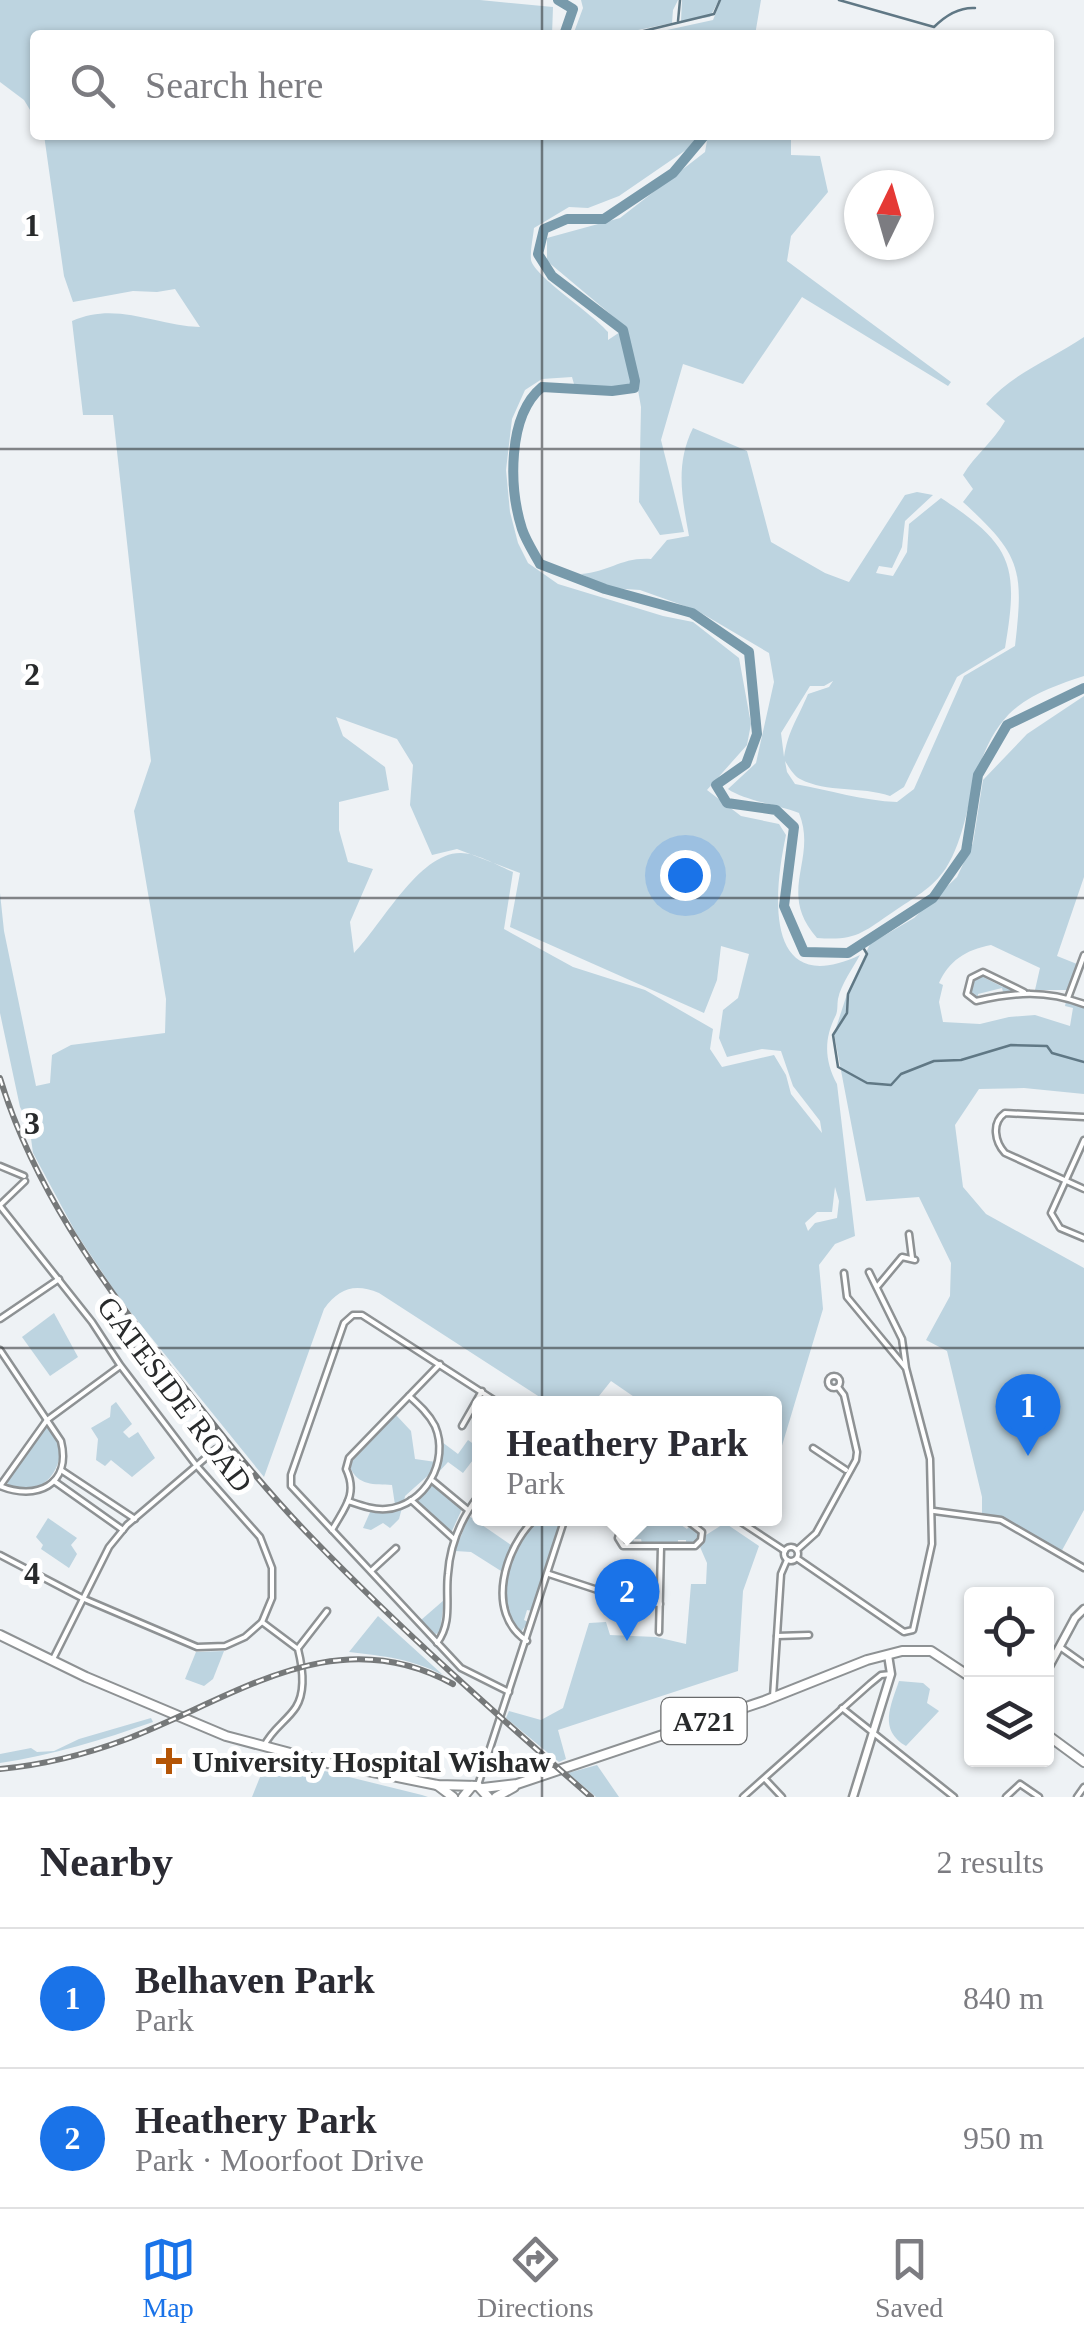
<!DOCTYPE html>
<meta charset="utf-8">
<style>
:root{--surface:#fff;--page:#f2f2f3;--text:#2b2b33;--muted:#7c7c81;--line:#e1e1e2;--accent:#1a73e8}
body{margin:0;font-family:Georgia,serif;background:var(--page);color:var(--text)}
.controls{position:absolute;right:30px;bottom:30px;display:grid;overflow:hidden;border-radius:10px;box-shadow:0 2px 8px #0004}
.controls button{width:90px;height:90px;display:grid;place-items:center;padding:0;border:0;border-bottom:2px solid var(--line);background:var(--surface);color:var(--text);font:50px sans-serif}
.compass{position:absolute;left:844px;top:170px;width:90px;height:90px;border-radius:50%;background:var(--surface);box-shadow:0 2px 8px #0004;rotate:5deg}
.you{position:absolute;left:685px;top:875px;width:35px;height:35px;margin:-25px;border:8px solid #fff;border-radius:50%;background:#1a73e8;box-shadow:0 0 0 15px #1a73e833}
.badge{display:grid;place-items:center;width:65px;height:65px;border-radius:50%;background:var(--accent);color:#fff;font-size:32px;font-weight:700}
.pin{position:absolute;translate:-50% -82px;filter:drop-shadow(0 2px 5px #0008)}
.pin::after{content:'';position:absolute;top:52px;width:35px;height:30px;background:inherit;clip-path:polygon(0 0,100% 0,50% 100%)}
.popup{position:absolute;left:472px;top:1396px;width:310px;height:130px;box-sizing:border-box;display:grid;place-content:center;border-radius:10px;background:var(--surface);filter:drop-shadow(0 2px 8px #0005);font-size:32px;white-space:nowrap;color:var(--muted)}
.popup b{font-size:38px;color:var(--text)}
.popup::after{content:'';position:absolute;left:50%;top:100%;margin-left:-20px;border:20px solid transparent;border-top-color:var(--surface)}
.list{margin:0;padding:0;list-style:none}
h2{display:flex;justify-content:space-between;align-items:center;height:130px;margin:0;padding:0 40px;font-size:42px}
h2 small{font-size:32px;font-weight:400;color:var(--muted)}
.list li{display:grid;grid-template-columns:65px 1fr auto;gap:30px;align-items:center;box-sizing:border-box;height:140px;padding:0 40px;border-top:2px solid var(--line)}
.list b{display:block;font-size:38px;white-space:nowrap}
.list p{margin:0;font-size:32px;white-space:nowrap;color:var(--muted)}
.list em{font-size:32px;font-style:normal;color:var(--muted)}
.icon{flex:none;width:55px;height:55px;fill:none;stroke:currentColor;stroke-width:2;stroke-linecap:round;stroke-linejoin:round}
.map{position:relative;flex:none;width:1084px;height:1797px;overflow:hidden}
.search{position:absolute;background:var(--surface);box-shadow:0 2px 8px #0004;left:30px;right:30px;top:30px;height:110px;display:flex;align-items:center;gap:25px;box-sizing:border-box;padding:0 35px;border-radius:10px;color:var(--muted);font-size:38px}
.sheet{height:410px;background:var(--surface)}
nav{display:flex;justify-content:space-around;align-items:center;box-sizing:border-box;height:140px;border-top:2px solid var(--line);background:var(--surface);font-size:28px;color:var(--muted)}
nav a{display:grid;justify-items:center;gap:5px}
nav .on{color:var(--accent)}
.map>svg:first-child{display:block}
.green{fill:#bdd4e0;fill-rule:evenodd}
.lines{fill:none;stroke-linecap:round;stroke-linejoin:round}
.stream{stroke:#607885;stroke-width:2.5}
.river{stroke:#789aab;stroke-width:10}
.street-casing{stroke:#8e9294;stroke-width:9}
.secondary-casing{stroke:#8e9294;stroke-width:11}
.primary-casing{stroke:#8e9294;stroke-width:12}
.street{stroke:#fff;stroke-width:4}
.secondary{stroke:#fff;stroke-width:6}
.primary{stroke:#fff;stroke-width:8}
.rail-casing{stroke:#76797a;stroke-width:6}
.rail{stroke:#fff;stroke-width:2.5;stroke-dasharray:8;stroke-linecap:butt}
.grid{fill:none;stroke:#282a2b;stroke-width:2.5;stroke-opacity:0.55}
.poi-dot{fill:#b45506;stroke:#fff;stroke-width:4}
.labels{text-anchor:middle;dominant-baseline:central;stroke-width:10;stroke-linejoin:round;paint-order:stroke}
.shield{fill:#fff;stroke:#686a6b;stroke-width:2.5}
.shield-label{font-size:28px;font-weight:bold;fill:#282a2b}
.street-label{font-size:30px;fill:#282a2b;stroke:#fff}
.poi-label{font-size:30px;font-weight:bold;fill:#282a2b;stroke:#fff;text-anchor:start}
.grid-label{font-size:32px;text-anchor:middle;font-weight:bold;fill:#282a2b;stroke:#fff;stroke-width:10;stroke-linejoin:round;paint-order:stroke}
</style>
<div class="map">
<svg width="1084" height="1797" viewBox="0 0 1084 1797">
<rect width="100%" height="100%" fill="#eef2f5"/>
<g class="green">
<path d="M0,0H480L553,7L552,35H35V118L24,100L0,82Z"/>
<path d="M581,0H678L673,10L672,23L614,35H573L583,8Z"/>
<path d="M682,0H719L710,17L681,21Z"/>
<path d="M721,0H761L755,35H644L713,20Z"/>
<path d="M44,135H700L686,150L619,196L588,208L569,207L534,228C533,238 530,250 531,260C535,277 592,313 608,332V340L623,330L634,382L632,388L611,391L574,384L572,377L542,379L525,390L512,419L506,470L510,512L518,543L528,563L558,584L663,616L693,622L739,658L751,724L747,745L707,790L741,816L779,824L786,835C773,895 764,1000 860,955C853,968 841,984 838,999C837,1005 838,1010 836,1015C824,1038 824,1060 837,1084L855,1236L835,1244L819,1265L823,1309L775,1469L774,1404L643,1403L611,1381L599,1396L598,1403H549L379,1293C355,1283 339,1288 324,1309L264,1477L120,1299L76,1233L33,1153L29,1124L20,1107L0,1013V893L4,931L36,1086L50,1083L52,1055L71,1045L165,1033L166,999L134,811L151,761L113,415H83L72,321C117,301 156,326 200,327L175,289L157,292L133,291L73,302L64,276ZM336,717L397,739L413,765L410,805L432,855L457,849L520,873L510,927L704,1013L717,980L721,946L749,954L738,998L723,1010L719,1038L727,1057L762,1049L781,1051L793,1086L820,1121L822,1133L791,1094L786,1075L774,1055L722,1067L710,1049L713,1029L645,990L573,967L504,929L513,872C499,866 476,853 461,853C419,852 381,926 354,953L350,922L373,869L348,862L339,830V802L389,790L385,767L343,736ZM835,1187L839,1201L837,1218L815,1223L808,1231L805,1223L817,1212H832Z"/>
<path d="M708,135H791V155L820,156L828,192L791,236L787,261L951,382L948,386L802,297L743,384L683,364L661,440L684,532L660,535L639,502L641,407L627,328L547,261V238L620,218L705,152Z"/>
<path d="M1084,337V676C1059,684 1028,695 1009,714C967,758 974,824 946,868C932,889 913,898 893,912C862,933 856,941 817,938C776,892 818,860 799,813C778,805 743,800 728,789L756,763L774,682L769,653L696,610L640,590L610,588L581,574C610,572 621,557 651,559L667,540L689,536C682,498 675,464 693,428L747,451L771,542L825,573L849,582L905,495L917,492L933,495L905,521L902,547L892,568L879,566L876,573L893,576L907,552L909,524L941,498C1013,545 1019,566 1005,648L957,677L904,787L890,796C861,786 827,793 800,779C794,776 788,766 785,761L787,772L795,784C829,790 864,801 897,802L914,789L964,676L1015,646C1024,569 1021,555 963,502L973,489L963,475C975,455 993,442 1005,421L986,404C1013,373 1050,360 1084,337ZM833,681L829,687L808,694C797,720 788,731 784,757L781,733L810,686H824Z"/>
<path d="M1084,696V877L1057,956L1077,964L1068,990H1035L1040,968L991,945C965,950 949,961 939,983L943,985L939,1002L943,1022L980,1024L1009,1017L1035,1015L1070,1026L1073,1008L1065,1006L1066,1001L1084,1007V1094L1024,1088L979,1089L955,1125L963,1187L986,1214L1084,1268V1510L1060,1554L1009,1523L982,1517V1497L947,1351L926,1340L950,1296L951,1263L919,1197L866,1201L834,1034L848,991L870,944L914,918L957,877L973,843L983,780L1027,734Z"/>
<path d="M985,973L983,977L1003,987L1005,984L1013,987V991L1003,992L1002,988L978,994V998L974,999L969,995L971,982Z"/>
<path d="M54,1313L78,1357L50,1376L22,1337Z"/>
<path d="M116,1402L132,1424L123,1432L129,1438L138,1432L155,1458L132,1477L111,1460L105,1466L96,1460L98,1439L91,1428L110,1417L111,1406Z"/>
<path d="M396,1415L411,1431L415,1459L436,1462L433,1471L405,1496L404,1502L395,1505L392,1485C374,1484 358,1486 350,1467L352,1461Z"/>
<path d="M44,1428H49L61,1448C59,1478 37,1497 8,1486L7,1480Z"/>
<path d="M468,1440L479,1448V1452L463,1473L448,1462L436,1475L442,1442L458,1454Z"/>
<path d="M434,1484L462,1509L451,1533L418,1503L417,1498Z"/>
<path d="M402,1508L399,1519L390,1528L383,1523L371,1530L363,1528L371,1510Z"/>
<path d="M469,1516L511,1545L501,1571L471,1552L455,1551Z"/>
<path d="M48,1518L77,1538L71,1545L77,1554L69,1568L41,1549L43,1545L36,1537Z"/>
<path d="M540,1519H561L532,1611L527,1610L524,1620L528,1622L521,1632C488,1599 510,1545 540,1519Z"/>
<path d="M627,1519H680L683,1521L681,1525L687,1529L690,1525L699,1532V1539L694,1545H686V1540H678V1545L642,1544L641,1539H634L633,1544H623L621,1535Z"/>
<path d="M725,1523L759,1546L743,1591L738,1671L558,1730L566,1759L559,1762L506,1718L509,1711L541,1720L563,1708L589,1623L606,1622L610,1635L656,1637L686,1644L691,1584H706L707,1563L700,1547L706,1535Z"/>
<path d="M444,1600L440,1633L435,1634L421,1620Z"/>
<path d="M378,1616L443,1675C412,1659 384,1656 349,1652Z"/>
<path d="M224,1651L213,1679L204,1686L185,1679L196,1652Z"/>
<path d="M899,1681L923,1683L930,1689L927,1703L939,1711L906,1746C878,1730 891,1705 899,1681Z"/>
<path d="M151,1718L153,1722C102,1740 53,1755 0,1763V1754L31,1748L37,1752L54,1751L79,1739Z"/>
<path d="M268,1757L422,1795L428,1797H252Z"/>
<path d="M597,1765L619,1797H596L568,1773Z"/>
</g>
<g class="lines">
<g class="stream">
<path d="M839,0L934,27C945,16 958,7 975,8"/>
<path d="M678,21L680,0"/>
<path d="M627,35L714,14L720,0"/>
<path d="M861,944L867,954L848,994L847,1013L833,1035L838,1067L867,1083L891,1085L901,1074L934,1061L961,1060L1011,1045L1047,1046L1052,1053L1084,1062"/>
</g>
<g class="river">
<path d="M558,0L573,9L564,35"/>
<path d="M705,135L673,173L604,219H567L544,229L538,254L552,276L623,330L635,381L634,388L612,391L542,387C507,416 509,488 522,529C526,541 534,553 540,564L605,589L692,613L749,652L757,734L746,764L716,785L727,803L776,810L794,827L784,906L804,952L848,953L933,898L966,851L978,775L1007,725L1084,688"/>
</g>
<defs>
<g id="street">
<path d="M1024,992L983,972L971,978L967,994L976,1001C1015,992 1046,990 1084,1004"/>
<path d="M1068,998L1084,955"/>
<path d="M1084,1117L1005,1113C991,1123 995,1142 1005,1153L1084,1189"/>
<path d="M1084,1140L1051,1213L1060,1228L1084,1238"/>
<path d="M0,1166L24,1176"/>
<path d="M0,1205L25,1181"/>
<path d="M0,1206L92,1322L120,1365L196,1465L260,1537L272,1568V1598L262,1622L245,1637L225,1646L197,1647L82,1598L0,1555"/>
<path d="M909,1234L912,1258"/>
<path d="M844,1273L847,1297L905,1367"/>
<path d="M877,1287L902,1257L915,1260"/>
<path d="M0,1319L59,1279"/>
<path d="M0,1350L61,1441C72,1485 36,1501 0,1486"/>
<circle cx="834" cy="1382" r="6"/>
<path d="M500,1404L362,1315H353L344,1323L291,1475V1486L461,1668L509,1692"/>
<path d="M462,1426L482,1391"/>
<path d="M813,1448L846,1470"/>
<path d="M61,1470L135,1519"/>
<path d="M54,1481L123,1530"/>
<path d="M433,1481L468,1510"/>
<path d="M0,1486L47,1420L119,1367"/>
<path d="M411,1500L454,1539"/>
<path d="M348,1501C360,1505 373,1510 386,1509C425,1506 450,1461 435,1426C429,1414 419,1405 409,1396"/>
<path d="M934,1511L1001,1520L1084,1568"/>
<path d="M625,1518L618,1538L623,1546H695L701,1540L702,1532L684,1518"/>
<path d="M735,1518L785,1551"/>
<path d="M332,1530C345,1507 358,1494 346,1469L349,1458L440,1364"/>
<circle cx="791" cy="1554" r="7"/>
<path d="M797,1550L816,1533L856,1460L857,1452L844,1395L838,1387"/>
<path d="M798,1559L904,1632L913,1630L932,1544L930,1459L906,1368L902,1339L869,1272"/>
<path d="M371,1571L396,1548"/>
<path d="M549,1574L634,1602L660,1604"/>
<path d="M262,1622L298,1649C302,1665 306,1691 296,1707C287,1721 272,1729 264,1746"/>
<path d="M659,1632L661,1547"/>
<path d="M777,1636L809,1635"/>
<path d="M527,1641C484,1613 505,1546 536,1518"/>
<path d="M437,1643C453,1622 445,1598 448,1574C450,1543 461,1518 480,1494"/>
<path d="M299,1647L327,1611"/>
<path d="M1060,1647L1084,1664"/>
<path d="M52,1661L109,1547L127,1525L216,1449"/>
<path d="M773,1697L781,1574L787,1560"/>
<path d="M842,1708L954,1797"/>
<path d="M765,1779L782,1797"/>
<path d="M478,1785L565,1518"/>
<path d="M743,1797L870,1684L881,1675L891,1674"/>
<path d="M1006,1797L1020,1784L1039,1797"/>
<path d="M1077,1797L1084,1787"/>
</g>
<g id="secondary">
<path d="M1046,1672L1075,1618L1084,1609"/>
<path d="M853,1797L891,1674L888,1655"/>
</g>
<g id="primary">
<path d="M0,1635L86,1677L226,1736L328,1763L437,1785L478,1786L488,1797"/>
<path d="M1046,1734L1084,1762"/>
<path d="M437,1785L453,1797"/>
<path d="M483,1788L517,1784L764,1701L867,1660L902,1651H931L972,1678"/>
<path d="M463,1797L472,1786"/>
<path d="M496,1797L514,1787"/>
</g>
</defs>
<use href="#street" class="street-casing"/>
<use href="#secondary" class="secondary-casing"/>
<use href="#primary" class="primary-casing"/>
<use href="#street" class="street"/>
<use href="#secondary" class="secondary"/>
<use href="#primary" class="primary"/>
<defs>
<g id="rail">
<path d="M0,1078C32,1184 99,1279 167,1365C214,1425 260,1485 313,1539C401,1630 496,1714 591,1797"/>
<path d="M0,1769C43,1765 87,1754 127,1739C236,1697 335,1619 453,1684"/>
</g>
</defs>
<use href="#rail" class="rail-casing"/>
<use href="#rail" class="rail"/>
</g>
<path class="grid" d="M542,0V35M542,135V1797M0,449H1084M0,898H1084M0,1348H1084"/>
<path class="poi-dot" d="M164 1746h10v10h10v10h-10v10h-10v-10h-10v-10h10z"/>
<g class="labels">
<rect class="shield" x="661.5" y="1698" width="85" height="46" rx="8"/>
<g class="shield-label">
<text x="704" y="1721">A721</text>
</g>
<g class="street-label">
<text transform="translate(175 1394) rotate(53)">GATESIDE ROAD</text>
</g>
<g class="poi-label">
<text x="192" y="1761">University Hospital Wishaw</text>
</g>
</g>
<g class="grid-label">
<text x="32" y="236">1</text>
<text x="32" y="685">2</text>
<text x="32" y="1134">3</text>
<text x="32" y="1584">4</text>
</g>
</svg>
<div class="controls">
<button><svg class="icon" aria-label="locate" viewBox="0 0 24 24"><circle cx="12" cy="12" r="6"/><path d="M12 2v4M12 18v4M2 12h4M18 12h4"/></svg></button>
<button><svg class="icon" aria-label="layers" viewBox="0 0 24 24"><path d="M12 4l9 5-9 5-9-5zM3 14l9 5 9-5"/></svg></button>
</div>
<svg class="compass" viewBox="-18 -18 36 36"><path d="M0-13l5 13h-10z" fill="#e53935"/><path d="M0 13l5-13h-10z" fill="#7c7c81"/></svg>
<div class="you"></div>
<div class="pin badge" style="left:1028px;top:1456px">1</div>
<div class="pin badge" style="left:627px;top:1641px">2</div>
<div class="popup"><b>Heathery Park</b>Park</div>
<div class="search"><svg class="icon" aria-label="search" viewBox="0 0 24 24"><circle cx="10" cy="10" r="6"/><path d="M15 15l6 6"/></svg>Search here</div>
</div>
<section class="sheet">
<h2>Nearby<small>2 results</small></h2>
<ul class="list">
<li><span class="badge">1</span><div><b>Belhaven Park</b><p>Park</p></div><em>840 m</em></li>
<li><span class="badge">2</span><div><b>Heathery Park</b><p>Park · Moorfoot Drive</p></div><em>950 m</em></li>
</ul>
</section>
<nav>
<a class="on"><svg class="icon" aria-label="map" viewBox="0 0 24 24"><path d="M3 6l6-2 6 2 6-2v14l-6 2-6-2-6 2zM9 4v14M15 6v14"/></svg>Map</a>
<a><svg class="icon" aria-label="directions" viewBox="0 0 24 24"><path d="M12 3l9 9-9 9-9-9zM9 14v-3h6M13 9l2 2-2 2"/></svg>Directions</a>
<a><svg class="icon" aria-label="saved" viewBox="0 0 24 24"><path d="M7 4h10v16l-5-4-5 4z"/></svg>Saved</a>
</nav>
